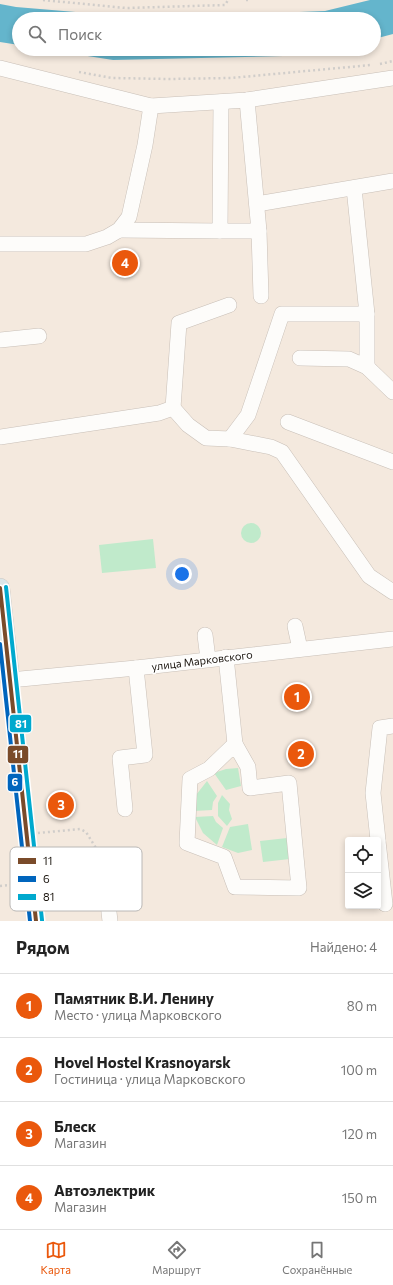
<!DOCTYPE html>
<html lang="ru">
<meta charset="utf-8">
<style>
:root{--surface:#fff;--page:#f6f6f6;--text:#222;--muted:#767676;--line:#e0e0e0;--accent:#ea580c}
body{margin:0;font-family:Commissioner,sans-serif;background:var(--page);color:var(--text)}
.controls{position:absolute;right:12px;bottom:12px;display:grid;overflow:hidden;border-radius:4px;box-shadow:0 2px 6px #0003}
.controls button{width:36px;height:36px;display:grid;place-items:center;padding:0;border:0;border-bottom:1px solid var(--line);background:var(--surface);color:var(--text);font:20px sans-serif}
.you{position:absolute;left:182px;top:574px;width:14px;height:14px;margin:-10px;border:3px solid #fff;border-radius:50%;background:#1a73e8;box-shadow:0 0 0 6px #1a73e833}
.badge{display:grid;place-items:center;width:26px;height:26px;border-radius:50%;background:var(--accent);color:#fff;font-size:13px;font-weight:700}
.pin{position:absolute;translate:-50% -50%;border:2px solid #fff;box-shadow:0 1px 4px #0006}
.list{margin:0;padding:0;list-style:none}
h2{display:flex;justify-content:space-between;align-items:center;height:52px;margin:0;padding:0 16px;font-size:17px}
h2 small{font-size:13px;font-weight:400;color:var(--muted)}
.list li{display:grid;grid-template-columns:26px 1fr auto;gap:12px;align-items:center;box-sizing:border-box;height:64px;padding:0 16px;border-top:1px solid var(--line)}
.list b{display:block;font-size:15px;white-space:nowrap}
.list p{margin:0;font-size:13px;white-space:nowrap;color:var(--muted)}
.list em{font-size:13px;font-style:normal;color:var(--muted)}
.icon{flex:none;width:22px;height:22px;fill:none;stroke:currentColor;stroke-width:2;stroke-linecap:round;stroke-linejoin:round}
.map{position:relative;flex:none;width:393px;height:921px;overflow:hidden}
.search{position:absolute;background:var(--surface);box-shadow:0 2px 6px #0003;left:12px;right:12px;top:12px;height:44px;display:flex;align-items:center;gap:10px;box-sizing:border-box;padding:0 14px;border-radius:22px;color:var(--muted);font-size:15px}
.sheet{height:308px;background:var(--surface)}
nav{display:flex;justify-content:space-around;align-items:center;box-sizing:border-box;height:56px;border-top:1px solid var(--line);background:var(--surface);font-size:11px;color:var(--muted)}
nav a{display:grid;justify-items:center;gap:2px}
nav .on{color:var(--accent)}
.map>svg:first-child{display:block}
.green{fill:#c0eacb}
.water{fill:#64b5cc}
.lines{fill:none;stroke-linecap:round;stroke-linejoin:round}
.minor-casing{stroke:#c8bfb7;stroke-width:16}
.major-casing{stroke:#cdc8c2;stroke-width:20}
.path{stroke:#d0cdca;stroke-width:2.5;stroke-dasharray:2 3;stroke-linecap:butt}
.minor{stroke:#fdfcfa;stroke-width:15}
.major{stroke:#dbe6e8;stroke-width:19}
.bus-1-casing{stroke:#fff;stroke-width:7}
.bus-2-casing{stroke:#fff;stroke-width:7}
.bus-3-casing{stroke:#fff;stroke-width:7}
.bus-1{stroke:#7a4b2a;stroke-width:4}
.bus-2{stroke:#0065bd;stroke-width:4}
.bus-3{stroke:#00a9ce;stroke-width:4}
.labels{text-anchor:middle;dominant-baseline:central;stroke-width:3;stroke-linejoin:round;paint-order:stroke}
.street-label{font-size:11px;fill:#18120b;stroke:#fff}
.key{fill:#fff;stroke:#bab8b6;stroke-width:1}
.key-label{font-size:11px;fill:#18120b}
.line-badge{stroke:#fff;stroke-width:1.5}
.badge-label{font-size:11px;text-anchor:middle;font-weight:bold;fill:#fff}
</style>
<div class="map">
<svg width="393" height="921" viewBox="0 0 393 921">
<rect width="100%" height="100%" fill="#f4e9de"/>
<g class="green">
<circle cx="251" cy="533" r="10"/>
<path d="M153,539L156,568L102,573L99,545Z"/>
<path d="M238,768L241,786L226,790L214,773L226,769Z"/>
<path d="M207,781L217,796L213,802L212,810L194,811L196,795Z"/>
<path d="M222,795L230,804L229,810L232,819L227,826L218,816V803Z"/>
<path d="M213,816L216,822L223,828L217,845L203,833L195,817Z"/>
<path d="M248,824L252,850L238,853L222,847L230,827Z"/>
<path d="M287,838L290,859L263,862L260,841Z"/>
</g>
<g class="water">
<path d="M370,0H393V34L374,39V19H19V45L0,42V4L16,7L147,18L325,11Z"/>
<path d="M43,49H325L283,56L113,60Z"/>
</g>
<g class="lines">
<defs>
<g id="minor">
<path d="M0,68L151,106L247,100L393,78"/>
<path d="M247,100L259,231L261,296"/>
<path d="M257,204L393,181"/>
<path d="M119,230L220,231L221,102"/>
<path d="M220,231H259"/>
<path d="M0,244H86L107,237L119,230L129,217L145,145L151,106"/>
<path d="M0,340L39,336"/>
<path d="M300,358L349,359L367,367V314L354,188"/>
<path d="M367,367L393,392"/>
<path d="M173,408L188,425L206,438L230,439L271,447L282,452L369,576L393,592"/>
<path d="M288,422L393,462"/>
<path d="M0,437L159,413L173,408L179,323L229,305"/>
<path d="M230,439L248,415L282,314H367"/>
<path d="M295,626L300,649"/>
<path d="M205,635L208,659"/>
<path d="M226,657L235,744"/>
<path d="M10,680L136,668L393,639"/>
<path d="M235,744L248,767L250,788L289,783L299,888L235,887L224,857L187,843L190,779L209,769Z"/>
<path d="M125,809L120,758L145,755L136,668"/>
<path d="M378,840L373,793L380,728L393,726"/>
<path d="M378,841L385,904"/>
<path d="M103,859L110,921"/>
</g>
<path id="major" d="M0,588L10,680"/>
</defs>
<use href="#minor" class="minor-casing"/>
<use href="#major" class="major-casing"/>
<g class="path">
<path d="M43,0L126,8L225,5L228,0"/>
<path d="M246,0H249"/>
<path d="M380,64L393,61"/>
<path d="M79,72L112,78L170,79L231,78L371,65"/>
<path d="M28,834L80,829L86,832L96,848"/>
<path d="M0,886L33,883"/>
</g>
<use href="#minor" class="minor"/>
<use href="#major" class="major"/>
<defs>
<path id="bus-1" d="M0,588L36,921"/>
<path id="bus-2" d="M0,644L30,921"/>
<path id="bus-3" d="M6,587L42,920"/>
</defs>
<use href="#bus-1" class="bus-1-casing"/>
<use href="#bus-2" class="bus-2-casing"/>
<use href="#bus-3" class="bus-3-casing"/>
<use href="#bus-1" class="bus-1"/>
<use href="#bus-2" class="bus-2"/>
<use href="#bus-3" class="bus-3"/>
</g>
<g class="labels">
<g class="street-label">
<text transform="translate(202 660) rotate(-7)">улица Марковского</text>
</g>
</g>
<rect x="10" y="847" width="132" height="64" rx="6" class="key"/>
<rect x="18" y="858" width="18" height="6" fill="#7a4b2a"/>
<rect x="18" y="876" width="18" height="6" fill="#0065bd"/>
<rect x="18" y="894" width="18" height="6" fill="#00a9ce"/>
<g class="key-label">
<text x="43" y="865">11</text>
<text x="43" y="883">6</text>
<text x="43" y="901">81</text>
</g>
<g class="line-badge">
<rect x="9" y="714" width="23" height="19" rx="4" fill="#00a9ce"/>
<rect x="7" y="745" width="22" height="19" rx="4" fill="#7a4b2a"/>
<rect x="7" y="773" width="16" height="19" rx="4" fill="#0065bd"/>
</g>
<g class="badge-label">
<text x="21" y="728">81</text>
<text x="18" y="758">11</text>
<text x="15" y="786">6</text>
</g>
</svg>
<div class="controls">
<button><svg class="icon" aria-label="locate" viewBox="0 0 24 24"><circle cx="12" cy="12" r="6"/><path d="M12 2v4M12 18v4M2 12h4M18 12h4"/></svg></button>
<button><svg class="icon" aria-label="layers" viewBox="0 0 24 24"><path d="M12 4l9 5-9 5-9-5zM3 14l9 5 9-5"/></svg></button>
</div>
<div class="you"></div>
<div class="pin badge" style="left:297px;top:697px">1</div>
<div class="pin badge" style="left:301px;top:754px">2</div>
<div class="pin badge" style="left:61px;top:805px">3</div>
<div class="pin badge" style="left:125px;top:263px">4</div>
<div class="search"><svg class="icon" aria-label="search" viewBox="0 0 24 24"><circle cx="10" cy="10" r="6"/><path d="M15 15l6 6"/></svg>Поиск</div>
</div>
<section class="sheet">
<h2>Рядом<small>Найдено: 4</small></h2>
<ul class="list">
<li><span class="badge">1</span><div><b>Памятник В.И. Ленину</b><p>Место · улица Марковского</p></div><em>80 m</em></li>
<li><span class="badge">2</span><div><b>Hovel Hostel Krasnoyarsk</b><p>Гостиница · улица Марковского</p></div><em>100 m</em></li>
<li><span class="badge">3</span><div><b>Блеск</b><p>Магазин</p></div><em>120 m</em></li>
<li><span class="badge">4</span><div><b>Автоэлектрик</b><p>Магазин</p></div><em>150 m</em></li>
</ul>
</section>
<nav>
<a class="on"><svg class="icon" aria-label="map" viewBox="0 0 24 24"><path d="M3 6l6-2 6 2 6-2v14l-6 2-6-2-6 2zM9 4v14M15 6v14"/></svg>Карта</a>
<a><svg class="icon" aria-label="directions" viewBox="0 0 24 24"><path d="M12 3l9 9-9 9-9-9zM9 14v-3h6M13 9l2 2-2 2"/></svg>Маршрут</a>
<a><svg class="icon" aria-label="saved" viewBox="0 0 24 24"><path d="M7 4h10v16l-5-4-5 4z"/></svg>Сохранённые</a>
</nav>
